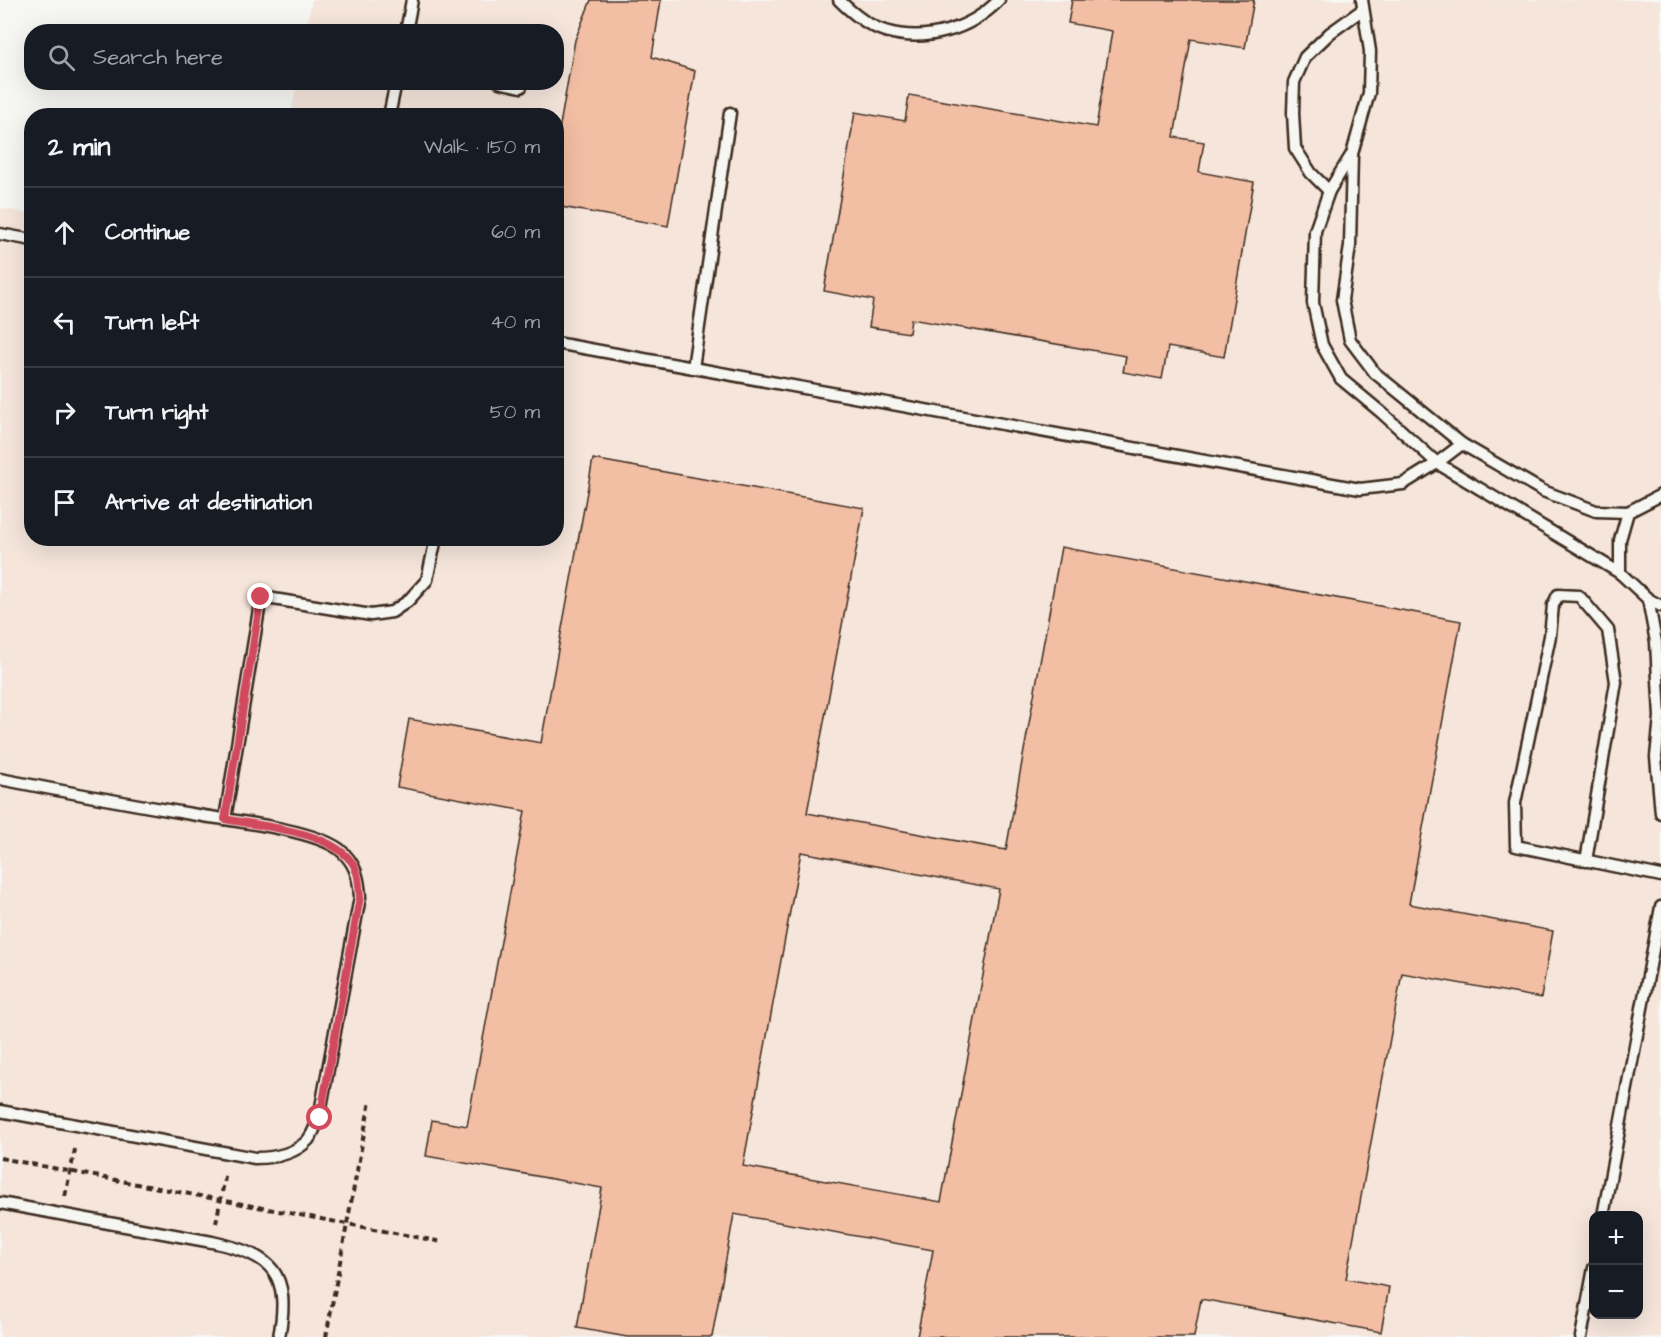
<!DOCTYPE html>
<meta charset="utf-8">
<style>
:root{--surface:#171b24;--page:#242831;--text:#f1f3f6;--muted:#9ea1a6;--line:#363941}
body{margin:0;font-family:"Architects Daughter",sans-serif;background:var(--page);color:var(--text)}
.controls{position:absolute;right:18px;bottom:18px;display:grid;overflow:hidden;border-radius:12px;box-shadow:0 6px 24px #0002}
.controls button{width:54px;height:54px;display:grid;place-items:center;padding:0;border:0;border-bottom:2px solid var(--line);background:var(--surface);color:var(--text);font:30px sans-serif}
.stop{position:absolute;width:18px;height:18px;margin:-14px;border:4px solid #d1495b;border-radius:50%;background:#fff}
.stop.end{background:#d1495b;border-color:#fff;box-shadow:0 2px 6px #0008}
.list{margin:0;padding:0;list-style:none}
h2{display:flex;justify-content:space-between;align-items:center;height:78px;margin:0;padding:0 24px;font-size:26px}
h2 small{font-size:20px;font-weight:400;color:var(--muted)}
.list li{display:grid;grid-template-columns:39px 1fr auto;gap:18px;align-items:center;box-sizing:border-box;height:90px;padding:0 24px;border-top:2px solid var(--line)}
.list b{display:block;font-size:22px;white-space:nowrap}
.list em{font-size:20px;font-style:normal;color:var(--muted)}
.icon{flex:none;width:33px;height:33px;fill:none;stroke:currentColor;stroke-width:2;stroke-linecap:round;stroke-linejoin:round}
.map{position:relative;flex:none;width:1661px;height:1337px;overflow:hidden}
.search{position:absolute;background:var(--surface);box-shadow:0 6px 24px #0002;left:24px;top:24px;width:540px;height:66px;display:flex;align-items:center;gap:15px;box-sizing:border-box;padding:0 21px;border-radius:24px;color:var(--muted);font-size:22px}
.panel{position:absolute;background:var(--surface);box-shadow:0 6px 24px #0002;left:24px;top:108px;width:540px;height:438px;border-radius:24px}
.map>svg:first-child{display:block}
.built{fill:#f5e5db;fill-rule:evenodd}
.building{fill:#f2bea4;stroke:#3b2a1e;stroke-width:1.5;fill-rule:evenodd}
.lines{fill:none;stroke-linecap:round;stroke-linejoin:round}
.lane-casing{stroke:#3b2a1e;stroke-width:15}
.path{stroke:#3b2a1e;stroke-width:4;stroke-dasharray:6 4.5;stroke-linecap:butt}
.lane{stroke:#f6f6f2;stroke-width:10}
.route{stroke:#d1495b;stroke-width:8}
</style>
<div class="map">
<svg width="1661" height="1337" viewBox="0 0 1661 1337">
<rect width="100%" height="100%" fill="#f6f6f2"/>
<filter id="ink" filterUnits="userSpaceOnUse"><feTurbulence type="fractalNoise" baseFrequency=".0167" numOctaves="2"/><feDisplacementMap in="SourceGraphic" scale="12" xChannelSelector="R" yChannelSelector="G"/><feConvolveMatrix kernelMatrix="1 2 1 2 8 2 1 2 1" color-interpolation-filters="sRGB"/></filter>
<g filter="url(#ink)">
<path class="built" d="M312,0H1661V1337H0V208L31,214L32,538H556V116L291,115L297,83L556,82V32L306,31ZM1594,1216H1638V1314H1594Z"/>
<g class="building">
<path d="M591,0H661L652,57L695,71L668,226L556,206V131H559L575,40Z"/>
<path d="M1072,0H1254L1245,48L1191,39L1174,137L1204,142L1199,172L1254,182L1224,357L1168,347L1162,379L1123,372L1126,356L911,319L909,333L869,327L873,300L824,291L855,112L905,121L909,95L1096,127L1112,31L1068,23Z"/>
<path d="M593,459L864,508L807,813L1006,850L1061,547L1461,621L1409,904L1553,931L1541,998L1402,973L1346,1279L1389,1287L1381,1332L1201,1299L1194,1337H917L933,1250L734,1214L712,1337H627L577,1328L602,1188L426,1156L432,1120L467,1126L525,811L397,787L409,719L541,743ZM801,852L999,889L941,1202L743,1166Z"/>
</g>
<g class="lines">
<defs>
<g id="lane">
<path d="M839,0C851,12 868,26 885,31C925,43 970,30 999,0"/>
<path d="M1362,0L1370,51L1369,93L1352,154L1350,246L1342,300L1350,340L1375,373L1462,444L1543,491L1596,511L1628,512"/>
<path d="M406,32L412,0"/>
<path d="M499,82L521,87"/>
<path d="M389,116L396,82"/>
<path d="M1352,154L1329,191L1315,231L1313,303L1322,345L1341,379L1382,413L1437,463L1620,573"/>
<path d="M1329,191L1311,173L1295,148L1293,113L1294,82L1305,57L1330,33L1362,10"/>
<path d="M0,234L32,240"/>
<path d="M556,343L1360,489L1403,484L1437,463L1462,444"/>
<path d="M693,368L730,113"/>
<path d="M1661,495L1628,512L1620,540V573L1648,599L1661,606"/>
<path d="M1648,599L1656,642L1660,717L1656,757L1661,813"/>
<path d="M0,779C66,792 131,804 197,815C233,821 311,829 339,849C355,862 359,877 360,897L319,1118C316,1125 313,1134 308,1140C294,1155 274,1158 255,1158L0,1111"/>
<path d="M225,819L261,597L371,615L392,612L408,601L427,580L436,538"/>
<path d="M1586,861L1616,682L1608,630L1579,596L1558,595L1553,605L1550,636L1515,803L1516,846L1661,876"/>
<path d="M0,1203L212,1242C273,1255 291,1273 279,1337"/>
<path d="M1603,1216L1661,907"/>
<path d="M1581,1337L1594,1268"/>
</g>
</defs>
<use href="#lane" class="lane-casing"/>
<g class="path">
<path d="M0,1158L442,1242"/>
<path d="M65,1196L76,1145"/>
<path d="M216,1223L226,1172"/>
<path d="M326,1337L370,1101"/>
</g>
<use href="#lane" class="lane"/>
</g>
</g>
<g class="lines" filter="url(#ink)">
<path class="route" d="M261,597L225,819C262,827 326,830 351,861C359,871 359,885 360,897L320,1118"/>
</g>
</svg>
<div class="controls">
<button>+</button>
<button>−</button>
</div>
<div class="stop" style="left:320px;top:1118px"></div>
<div class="stop end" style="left:261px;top:597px"></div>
<div class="search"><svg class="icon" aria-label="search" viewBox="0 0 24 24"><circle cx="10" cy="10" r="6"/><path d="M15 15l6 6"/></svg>Search here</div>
<section class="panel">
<h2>2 min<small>Walk · 150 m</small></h2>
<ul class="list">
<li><svg class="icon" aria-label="ahead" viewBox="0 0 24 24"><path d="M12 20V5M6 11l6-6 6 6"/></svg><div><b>Continue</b></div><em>60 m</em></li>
<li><svg class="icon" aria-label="left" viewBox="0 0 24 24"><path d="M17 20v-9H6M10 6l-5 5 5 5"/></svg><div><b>Turn left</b></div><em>40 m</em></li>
<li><svg class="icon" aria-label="right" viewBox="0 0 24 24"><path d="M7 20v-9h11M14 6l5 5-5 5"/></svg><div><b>Turn right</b></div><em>50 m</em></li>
<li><svg class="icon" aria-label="arrive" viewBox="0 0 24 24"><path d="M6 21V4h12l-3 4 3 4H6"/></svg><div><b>Arrive at destination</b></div></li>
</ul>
</section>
</div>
